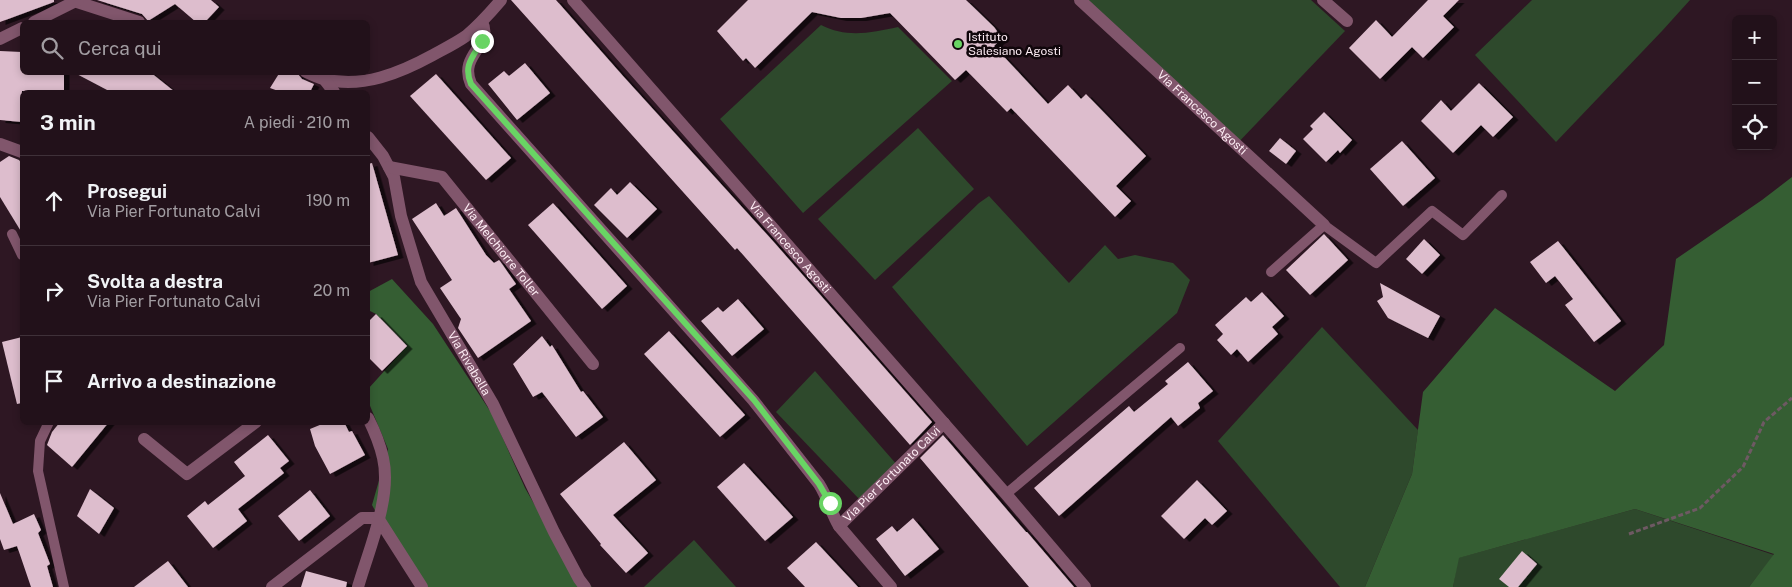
<!DOCTYPE html>
<html lang="it">
<meta charset="utf-8">
<style>
:root{--surface:#22111a;--page:#2a1a23;--text:#f1f3f6;--muted:#a29da2;--line:#3f3139}
body{margin:0;font-family:"Public Sans",sans-serif;background:var(--page);color:var(--text)}
.controls{position:absolute;right:15px;top:15px;display:grid;overflow:hidden;border-radius:8px;box-shadow:0 2px 8px #0003}
.controls button{width:45px;height:45px;display:grid;place-items:center;padding:0;border:0;border-bottom:1px solid var(--line);background:var(--surface);color:var(--text);font:25px sans-serif}
.stop{position:absolute;width:15px;height:15px;margin:-11px;border:4px solid #69d464;border-radius:50%;background:#fff}
.stop.end{background:#69d464;border-color:#fff;box-shadow:0 1px 5px #0008}
.list{margin:0;padding:0;list-style:none}
h2{display:flex;justify-content:space-between;align-items:center;height:65px;margin:0;padding:0 20px;font-size:21px}
h2 small{font-size:16px;font-weight:400;color:var(--muted)}
.list li{display:grid;grid-template-columns:32px 1fr auto;gap:15px;align-items:center;box-sizing:border-box;height:90px;padding:0 20px;border-top:1px solid var(--line)}
.list b{display:block;font-size:19px;white-space:nowrap}
.list p{margin:0;font-size:16px;white-space:nowrap;color:var(--muted)}
.list em{font-size:16px;font-style:normal;color:var(--muted)}
.icon{flex:none;width:28px;height:28px;fill:none;stroke:currentColor;stroke-width:2;stroke-linecap:round;stroke-linejoin:round}
.map{position:relative;flex:none;width:1792px;height:587px;overflow:hidden}
.search{position:absolute;background:var(--surface);box-shadow:0 2px 8px #0003;left:20px;top:20px;width:350px;height:55px;display:flex;align-items:center;gap:12px;box-sizing:border-box;padding:0 18px;border-radius:8px;color:var(--muted);font-size:19px}
.panel{position:absolute;background:var(--surface);box-shadow:0 2px 8px #0003;left:20px;top:90px;width:350px;height:335px;border-radius:8px}
.map>svg:first-child{display:block}
.green{fill:#2e492c}
.forest{fill:#355e33}
.building{fill:#ddbdcd;filter:url(#shadow)}
.lines{fill:none;stroke-linecap:round;stroke-linejoin:round}
.path{stroke:#6e5963;stroke-width:3;stroke-dasharray:5 2.5;stroke-linecap:butt}
.lane{stroke:#81566c;stroke-width:10}
.street{stroke:#81566c;stroke-width:12}
.route{stroke:#69d464;stroke-width:6}
.poi-dot{fill:#69d464;stroke:#10060b;stroke-width:2}
.labels{text-anchor:middle;dominant-baseline:central;stroke-width:5;stroke-linejoin:round;paint-order:stroke}
.poi-label{font-size:12px;fill:#fdecf4;stroke:#10060b;text-anchor:start}
.street-label{font-size:12px;fill:#fdecf4;stroke:#10060b}
</style>
<div class="map">
<svg width="1792" height="587" viewBox="0 0 1792 587">
<defs>
<filter id="shadow"><feDropShadow dx="5.5" dy="3" stdDeviation="0" flood-color="#0009"/></filter>
</defs>
<rect width="100%" height="100%" fill="#2e1723"/>
<g class="green">
<path d="M1081,0H1311L1345,31L1233,148Z"/>
<path d="M1532,0H1690L1662,31L1556,142L1475,55Z"/>
<path d="M821,25C846,38 871,33 898,27L952,81L803,213L720,119Z"/>
<path d="M918,128L974,189L875,280L818,219Z"/>
<path d="M989,196L1069,283L1105,245L1118,259L1135,255L1173,263L1190,280L1177,313L1027,446L892,287L979,203Z"/>
<path d="M1322,327L1418,430L1412,474L1365,587H1340L1218,441Z"/>
<path d="M815,371L898,466L861,501L776,412Z"/>
<path d="M1635,509L1774,555L1749,587H1453L1458,558Z"/>
<path d="M694,540L736,587H644Z"/>
</g>
<g class="forest">
<path d="M1792,177V587H1749L1774,554L1635,509L1459,558L1453,587H1365L1412,474L1423,392L1495,308L1615,391L1664,345L1676,259L1762,200Z"/>
<path d="M392,279L433,324L492,414L525,488L568,563L592,587H417L372,505L388,449L368,401V389L407,346L376,314L368,310V292Z"/>
</g>
<g class="building">
<path d="M0,0H54V2L0,22Z"/>
<path d="M97,0H211L219,7L205,22H196L175,4L148,21L142,14Z"/>
<path d="M511,0H556L623,76L772,240L932,422L910,445L737,248L735,250Z"/>
<path d="M748,0H966L994,27L1002,38L994,46L1048,104L1068,85L1081,99L1086,94L1146,156L1116,186L1131,201L1115,217L1011,108L1007,112L966,70L955,80L890,13L861,18H841L812,12L755,68L746,58L743,61L717,31Z"/>
<path d="M1428,0H1459L1443,16L1454,27L1423,58L1412,47L1380,79L1349,48L1376,20L1392,37Z"/>
<path d="M0,51L22,52V72H64V92L22,91V122L0,120Z"/>
<path d="M525,63L550,93L517,120L488,84L504,71L509,76Z"/>
<path d="M73,72H150L175,92H111Z"/>
<path d="M280,72L298,74L302,79L314,84L310,92H281L270,88Z"/>
<path d="M436,74L511,158L486,180L410,96Z"/>
<path d="M1479,83L1513,117L1493,137L1481,125L1453,153L1421,121L1441,100L1451,111Z"/>
<path d="M1324,112L1352,140L1340,153L1338,150L1326,162L1303,139L1313,129L1310,126Z"/>
<path d="M1280,138L1296,151L1286,164L1269,151Z"/>
<path d="M1402,141L1435,178L1403,206L1370,169Z"/>
<path d="M9,156L19,160L22,164V233L0,197V162Z"/>
<path d="M372,163L398,255L368,263V164Z"/>
<path d="M630,182L657,209L627,238L594,205L611,188L617,195Z"/>
<path d="M436,203L444,216L456,208L486,255L494,263L499,260L500,261L516,284L509,289L531,321L478,358L458,328L461,319L440,288L452,280L412,219Z"/>
<path d="M553,203L627,286L602,309L528,225Z"/>
<path d="M1324,234L1348,260L1310,295L1286,270Z"/>
<path d="M1424,239L1440,255L1422,274L1406,259Z"/>
<path d="M1558,241L1621,321L1594,342L1565,305L1573,299L1555,276L1546,283L1530,262Z"/>
<path d="M1380,283L1440,316L1428,338L1388,318L1377,301L1383,297Z"/>
<path d="M1262,292L1284,316L1272,327L1278,334L1248,362L1237,349L1231,355L1217,340L1223,334L1215,325L1246,297L1251,302Z"/>
<path d="M738,299L764,329L732,356L701,321L718,307L723,312Z"/>
<path d="M376,314L407,346L382,371L368,357V322Z"/>
<path d="M669,331L745,415L720,437L644,354Z"/>
<path d="M542,336L550,347L552,345L581,392L583,391L603,417L576,437L542,392L533,397L513,364Z"/>
<path d="M22,337V403L17,404L2,342Z"/>
<path d="M1188,362L1213,391L1198,403L1200,408L1178,426L1171,417L1059,516L1034,488L1129,406L1134,412L1168,384L1165,381Z"/>
<path d="M60,422H109L72,467L47,445L52,432Z"/>
<path d="M327,422H344L349,432L352,431L365,455L330,474L315,446L310,429Z"/>
<path d="M268,435L289,461L280,468L284,473L238,509L247,521L213,548L187,516L205,501L208,505L245,476L234,462Z"/>
<path d="M943,435L1026,532H1027L1074,587H1029L920,458Z"/>
<path d="M624,442L656,480L613,515L648,553L626,573L600,545L601,544L560,494Z"/>
<path d="M744,463L793,517L765,541L717,487Z"/>
<path d="M1197,480L1227,511L1212,525L1205,518L1184,539L1161,516Z"/>
<path d="M90,489L114,508L99,534L77,516Z"/>
<path d="M310,490L330,516L299,541L278,516Z"/>
<path d="M0,493L13,524L34,514L41,530L38,533L50,564L47,566L53,587H31L17,546L4,550L0,539Z"/>
<path d="M913,518L939,549L905,576L876,539L892,526L897,532Z"/>
<path d="M816,542L858,587H805L787,568Z"/>
<path d="M1522,551L1537,564L1518,587H1509L1499,579Z"/>
<path d="M168,561L188,587H134Z"/>
<path d="M306,571L347,582L346,587H301Z"/>
</g>
<g class="lines">
<path class="path" d="M1629,534L1700,508L1743,467L1764,422L1792,398"/>
<g class="lane">
<path d="M12,234L22,255"/>
<path d="M1271,272L1324,225L1376,263L1432,211L1463,235L1502,195"/>
<path d="M49,422L40,441L38,471L64,587"/>
<path d="M1006,494L1180,348"/>
</g>
<g class="street">
<path id="s1" d="M573,0L1006,494L1085,587"/>
<path id="s2" d="M1080,0L1324,225"/>
<path d="M1323,0L1347,21"/>
<path d="M77,2L139,22"/>
<path d="M34,22L78,0"/>
<path d="M482,22C494,46 458,54 471,84L753,400L819,484C828,498 831,513 839,526L891,587"/>
<path d="M0,39L22,28"/>
<path d="M306,72C312,75 318,78 324,79C362,89 400,73 433,55C444,49 456,43 466,36C479,25 490,13 501,0"/>
<path d="M324,79L334,92"/>
<path id="s3" d="M368,137L383,156L394,177L401,216L421,282L493,404L554,532L579,579L585,587"/>
<path d="M0,144L22,152"/>
<path id="s4" d="M389,167L442,177L593,364"/>
<path d="M144,439L187,474L256,422"/>
<path d="M378,518L422,587"/>
<path id="s5" d="M839,526L944,423"/>
<path d="M272,587L362,518H378"/>
<path d="M358,587C369,549 392,497 383,458C380,444 374,430 368,418"/>
</g>
</g>
<g class="lines">
<path class="route" d="M482,41C473,57 463,65 471,84L754,400L819,484L830,503"/>
</g>
<circle class="poi-dot" cx="958" cy="44" r="5"/>
<g class="labels">
<g class="poi-label">
<text x="968" y="37">Istituto<tspan x="968" dy="14">Salesiano Agosti</tspan></text>
</g>
<g class="street-label">
<text stroke="none"><textPath href="#s2" startOffset="166">Via Francesco Agosti</textPath></text>
<text stroke="none"><textPath href="#s1" startOffset="329">Via Francesco Agosti</textPath></text>
<text stroke="none"><textPath href="#s4" startOffset="148">Via Melchiorre Toller</textPath></text>
<text stroke="none"><textPath href="#s3" startOffset="251">Via Rivabella</textPath></text>
<text stroke="none"><textPath href="#s5" startOffset="74">Via Pier Fortunato Calvi</textPath></text>
</g>
</g>
</svg>
<div class="controls">
<button>+</button>
<button>−</button>
<button><svg class="icon" aria-label="locate" viewBox="0 0 24 24"><circle cx="12" cy="12" r="6"/><path d="M12 2v4M12 18v4M2 12h4M18 12h4"/></svg></button>
</div>
<div class="stop" style="left:830px;top:503px"></div>
<div class="stop end" style="left:482px;top:41px"></div>
<div class="search"><svg class="icon" aria-label="search" viewBox="0 0 24 24"><circle cx="10" cy="10" r="6"/><path d="M15 15l6 6"/></svg>Cerca qui</div>
<section class="panel">
<h2>3 min<small>A piedi · 210 m</small></h2>
<ul class="list">
<li><svg class="icon" aria-label="ahead" viewBox="0 0 24 24"><path d="M12 20V5M6 11l6-6 6 6"/></svg><div><b>Prosegui</b><p>Via Pier Fortunato Calvi</p></div><em>190 m</em></li>
<li><svg class="icon" aria-label="right" viewBox="0 0 24 24"><path d="M7 20v-9h11M14 6l5 5-5 5"/></svg><div><b>Svolta a destra</b><p>Via Pier Fortunato Calvi</p></div><em>20 m</em></li>
<li><svg class="icon" aria-label="arrive" viewBox="0 0 24 24"><path d="M6 21V4h12l-3 4 3 4H6"/></svg><div><b>Arrivo a destinazione</b></div></li>
</ul>
</section>
</div>
